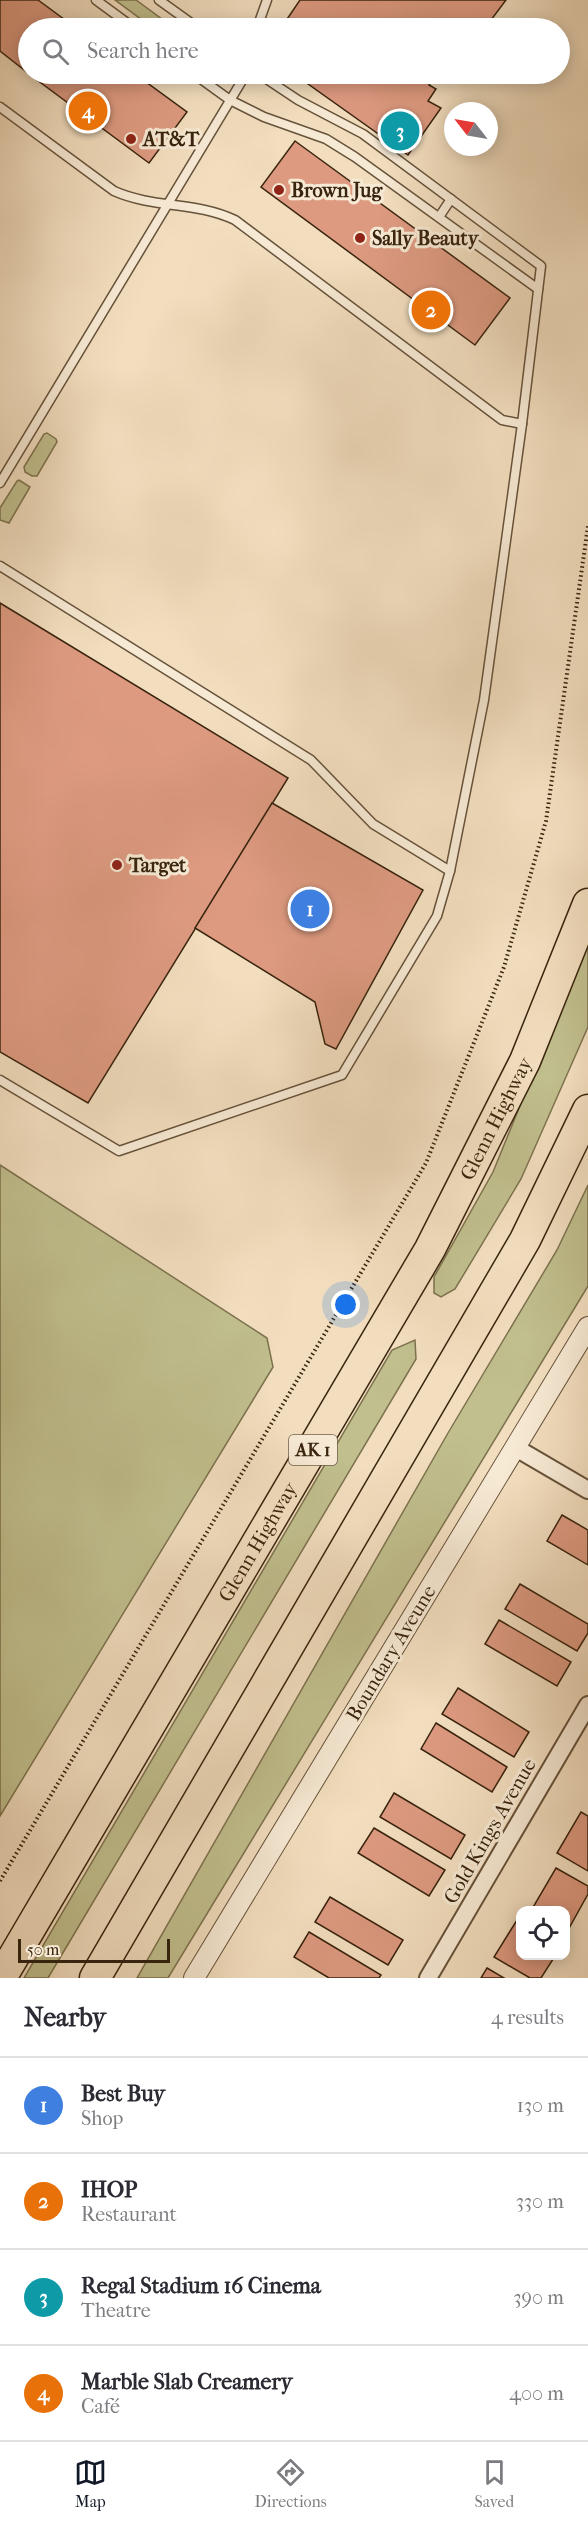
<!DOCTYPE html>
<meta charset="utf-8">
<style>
:root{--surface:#fff;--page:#f7f7f7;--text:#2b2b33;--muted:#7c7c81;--line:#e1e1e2;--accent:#111827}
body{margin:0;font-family:"IM FELL French Canon",serif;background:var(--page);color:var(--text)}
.controls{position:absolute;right:18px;bottom:18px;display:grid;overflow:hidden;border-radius:12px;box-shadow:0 3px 15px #0003}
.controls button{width:54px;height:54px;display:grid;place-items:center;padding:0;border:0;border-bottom:2px solid var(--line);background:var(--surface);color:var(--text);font:30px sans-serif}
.compass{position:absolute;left:444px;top:102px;width:54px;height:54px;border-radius:50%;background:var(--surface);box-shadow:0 3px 15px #0003;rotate:301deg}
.scale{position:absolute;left:18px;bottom:15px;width:152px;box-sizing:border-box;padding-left:6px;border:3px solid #39240e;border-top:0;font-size:16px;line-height:21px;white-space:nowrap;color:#39240e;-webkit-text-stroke:4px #f7ead5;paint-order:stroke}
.you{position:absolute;left:346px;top:1305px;width:21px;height:21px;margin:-15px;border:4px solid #fff;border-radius:50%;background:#1a73e8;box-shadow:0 0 0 9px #1a73e833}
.badge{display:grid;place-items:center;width:39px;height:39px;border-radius:50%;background:var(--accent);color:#fff;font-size:20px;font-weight:700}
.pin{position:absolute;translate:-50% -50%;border:3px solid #fff;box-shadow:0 2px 6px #0006}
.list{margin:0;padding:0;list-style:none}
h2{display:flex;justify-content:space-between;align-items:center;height:78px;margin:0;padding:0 24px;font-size:26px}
h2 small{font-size:20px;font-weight:400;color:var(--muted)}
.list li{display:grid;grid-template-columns:39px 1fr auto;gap:18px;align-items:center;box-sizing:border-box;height:96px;padding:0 24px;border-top:2px solid var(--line)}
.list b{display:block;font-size:22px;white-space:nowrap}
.list p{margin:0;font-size:20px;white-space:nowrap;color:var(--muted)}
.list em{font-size:20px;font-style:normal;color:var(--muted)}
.icon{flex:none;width:33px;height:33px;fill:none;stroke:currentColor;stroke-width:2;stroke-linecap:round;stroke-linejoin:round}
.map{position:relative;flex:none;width:588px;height:1978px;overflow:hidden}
.search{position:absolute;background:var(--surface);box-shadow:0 3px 15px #0003;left:18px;right:18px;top:18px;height:66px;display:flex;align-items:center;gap:15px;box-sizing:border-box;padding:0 21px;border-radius:33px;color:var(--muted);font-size:22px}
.sheet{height:462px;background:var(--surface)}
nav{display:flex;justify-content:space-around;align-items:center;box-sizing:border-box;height:84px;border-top:2px solid var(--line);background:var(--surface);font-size:16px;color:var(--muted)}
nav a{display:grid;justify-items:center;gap:3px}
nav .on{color:var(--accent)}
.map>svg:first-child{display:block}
.green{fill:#c1bf8e;stroke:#7d724e;stroke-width:1.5}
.building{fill:#dd9a81;stroke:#39240e;stroke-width:1.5}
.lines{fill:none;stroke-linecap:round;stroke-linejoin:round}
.service-casing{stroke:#67523a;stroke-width:11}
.minor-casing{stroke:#67523a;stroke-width:20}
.tertiary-casing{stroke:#67523a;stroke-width:22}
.motorway-casing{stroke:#39240e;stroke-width:33}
.path{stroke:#39240e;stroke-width:4;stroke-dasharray:1.5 3;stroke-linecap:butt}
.service{stroke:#f7ead5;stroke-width:8}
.minor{stroke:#f7ead5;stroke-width:16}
.tertiary{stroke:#f7ead5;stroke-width:20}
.motorway{stroke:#f2debf;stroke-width:30}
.poi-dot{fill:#8f2418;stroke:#f7ead5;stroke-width:2}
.labels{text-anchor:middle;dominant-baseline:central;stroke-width:6;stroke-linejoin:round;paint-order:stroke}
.shield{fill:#f7ead5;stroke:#725f4a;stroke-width:1.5}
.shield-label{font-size:18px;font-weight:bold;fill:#39240e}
.poi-label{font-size:20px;font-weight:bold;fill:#39240e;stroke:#f7ead5;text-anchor:start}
.street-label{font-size:20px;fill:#39240e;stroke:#f7ead5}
</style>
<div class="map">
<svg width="588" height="1978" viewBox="0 0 588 1978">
<rect width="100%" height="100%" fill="#f2debf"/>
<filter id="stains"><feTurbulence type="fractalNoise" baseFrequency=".00333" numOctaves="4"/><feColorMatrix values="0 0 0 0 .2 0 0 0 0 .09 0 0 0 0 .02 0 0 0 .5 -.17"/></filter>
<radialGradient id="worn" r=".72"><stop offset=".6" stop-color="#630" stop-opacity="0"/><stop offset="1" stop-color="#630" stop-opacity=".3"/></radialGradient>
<g class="green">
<path d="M115,0H136L174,28H153Z"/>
<path d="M47,433L56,439L57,442L37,476H32L25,472L24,467L44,434Z"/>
<path d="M19,480L30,487L9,523L0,520V508L17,481Z"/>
<path d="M588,939V1027L521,1179L455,1289L441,1297L434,1293V1277L493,1172Z"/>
<path d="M0,1165L267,1338L273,1367L0,1816Z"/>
<path d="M588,1185V1286L168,1978H137L448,1433L557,1250Z"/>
<path d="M415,1340L416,1359L48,1978H24L392,1350Z"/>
</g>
<g class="building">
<path d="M0,0H38L76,28H28V73L0,51Z"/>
<path d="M300,0H506L485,28H281Z"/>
<path d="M29,74H135L187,112L149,163Z"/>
<path d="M294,74H437L429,85L436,89L428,101L441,108L408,155Z"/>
<path d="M295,141L510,298L475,345L261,187Z"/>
<path d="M0,603L288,778L88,1103L0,1052Z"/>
<path d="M272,803L423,890L336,1049L325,1044L315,1002L195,928Z"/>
<path d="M562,1515L588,1530V1565L547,1541Z"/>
<path d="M520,1584L588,1624V1633L577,1651L505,1609Z"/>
<path d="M499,1620L571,1662L557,1686L485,1644Z"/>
<path d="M458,1688L529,1732L514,1757L442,1714Z"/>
<path d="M436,1723L507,1767L492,1792L421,1749Z"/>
<path d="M394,1793L465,1835L451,1859L380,1817Z"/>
<path d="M581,1812L588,1816V1871L557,1853Z"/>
<path d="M374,1828L445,1870L429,1896L358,1853Z"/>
<path d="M556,1868L588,1886V1894L568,1930L566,1928V1910L532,1909Z"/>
<path d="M330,1897L403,1940L388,1965L315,1922Z"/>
<path d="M517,1920L520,1922V1956H555L541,1978H530L494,1957Z"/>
<path d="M309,1932L381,1975L379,1978H329L294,1957Z"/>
<path d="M487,1968L504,1978H481Z"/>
</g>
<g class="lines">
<defs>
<g id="service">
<path d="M96,0L134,28"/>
<path d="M159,0L198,28"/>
<path d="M257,28L267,0"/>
<path d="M194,74L230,100L264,117L326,139L355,157L538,289"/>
<path d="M0,107L114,191C155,209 195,201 235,220L502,420L522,424"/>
<path d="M439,217L451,199"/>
<path d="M0,483L246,74"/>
<path d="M0,566L311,760L373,824L450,871"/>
<path d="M0,1080L119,1151L342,1075L437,916L450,871L484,700L522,424L541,266L363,134L298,100L259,74"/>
</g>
<g id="minor">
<path d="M516,1448L588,1490"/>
<path d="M428,1978L588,1705"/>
</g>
<path id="tertiary" d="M194,1978L588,1327"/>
<g id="motorway">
<path id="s1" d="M1,1978L430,1249L525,1061L588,904"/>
<path d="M95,1978L525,1240L588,1110"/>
</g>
</defs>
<use href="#service" class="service-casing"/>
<use href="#minor" class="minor-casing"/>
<use href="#tertiary" class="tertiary-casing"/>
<use href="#motorway" class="motorway-casing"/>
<path class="path" d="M0,1881L426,1163L504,967L546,821L588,526"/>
<use href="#service" class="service"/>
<use href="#minor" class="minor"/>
<use href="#tertiary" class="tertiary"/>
<use href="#motorway" class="motorway"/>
</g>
<g class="poi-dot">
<circle cx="131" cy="139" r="6"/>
<circle cx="279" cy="190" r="6"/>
<circle cx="360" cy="238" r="6"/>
<circle cx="117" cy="865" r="6"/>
</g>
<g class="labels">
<rect class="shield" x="289" y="1435" width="48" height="30" rx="4.5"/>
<g class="shield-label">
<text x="313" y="1450">AK 1</text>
</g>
<g class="poi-label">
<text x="143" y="139">AT&amp;T</text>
<text x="291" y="190">Brown Jug</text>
<text x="372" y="238">Sally Beauty</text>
<text x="129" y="865">Target</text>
</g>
<g class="street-label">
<text stroke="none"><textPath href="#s1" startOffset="992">Glenn Highway</textPath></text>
<text stroke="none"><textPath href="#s1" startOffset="506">Glenn Highway</textPath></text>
<text transform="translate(391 1653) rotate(-59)">Boundary Aveune</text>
<text transform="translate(490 1831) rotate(-60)">Gold Kings Avenue</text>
</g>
</g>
<rect width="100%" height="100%" filter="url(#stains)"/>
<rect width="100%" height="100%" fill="url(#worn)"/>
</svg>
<div class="controls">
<button><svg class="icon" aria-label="locate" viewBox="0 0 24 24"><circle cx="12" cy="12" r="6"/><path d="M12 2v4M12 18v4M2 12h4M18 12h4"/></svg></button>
</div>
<svg class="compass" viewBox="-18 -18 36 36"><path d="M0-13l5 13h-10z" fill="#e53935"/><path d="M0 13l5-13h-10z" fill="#7c7c81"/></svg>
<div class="scale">50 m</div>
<div class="you"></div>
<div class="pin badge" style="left:310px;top:909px;background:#3f7fe0">1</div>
<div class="pin badge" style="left:431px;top:310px;background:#e8710a">2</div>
<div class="pin badge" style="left:400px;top:131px;background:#0f9aa8">3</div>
<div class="pin badge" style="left:88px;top:111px;background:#e8710a">4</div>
<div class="search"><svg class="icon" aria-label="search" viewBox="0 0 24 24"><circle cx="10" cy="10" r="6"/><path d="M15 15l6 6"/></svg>Search here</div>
</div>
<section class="sheet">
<h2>Nearby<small>4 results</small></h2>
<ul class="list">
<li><span class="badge" style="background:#3f7fe0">1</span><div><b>Best Buy</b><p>Shop</p></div><em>130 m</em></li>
<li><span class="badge" style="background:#e8710a">2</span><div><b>IHOP</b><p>Restaurant</p></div><em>330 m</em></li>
<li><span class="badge" style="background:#0f9aa8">3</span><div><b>Regal Stadium 16 Cinema</b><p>Theatre</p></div><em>390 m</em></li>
<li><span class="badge" style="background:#e8710a">4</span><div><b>Marble Slab Creamery</b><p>Café</p></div><em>400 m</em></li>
</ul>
</section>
<nav>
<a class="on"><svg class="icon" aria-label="map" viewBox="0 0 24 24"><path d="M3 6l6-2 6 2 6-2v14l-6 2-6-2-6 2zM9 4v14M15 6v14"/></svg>Map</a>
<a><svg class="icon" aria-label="directions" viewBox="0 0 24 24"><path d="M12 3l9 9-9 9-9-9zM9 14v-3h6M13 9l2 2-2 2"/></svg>Directions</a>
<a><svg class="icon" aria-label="saved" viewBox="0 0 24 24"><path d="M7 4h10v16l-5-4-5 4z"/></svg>Saved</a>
</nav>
